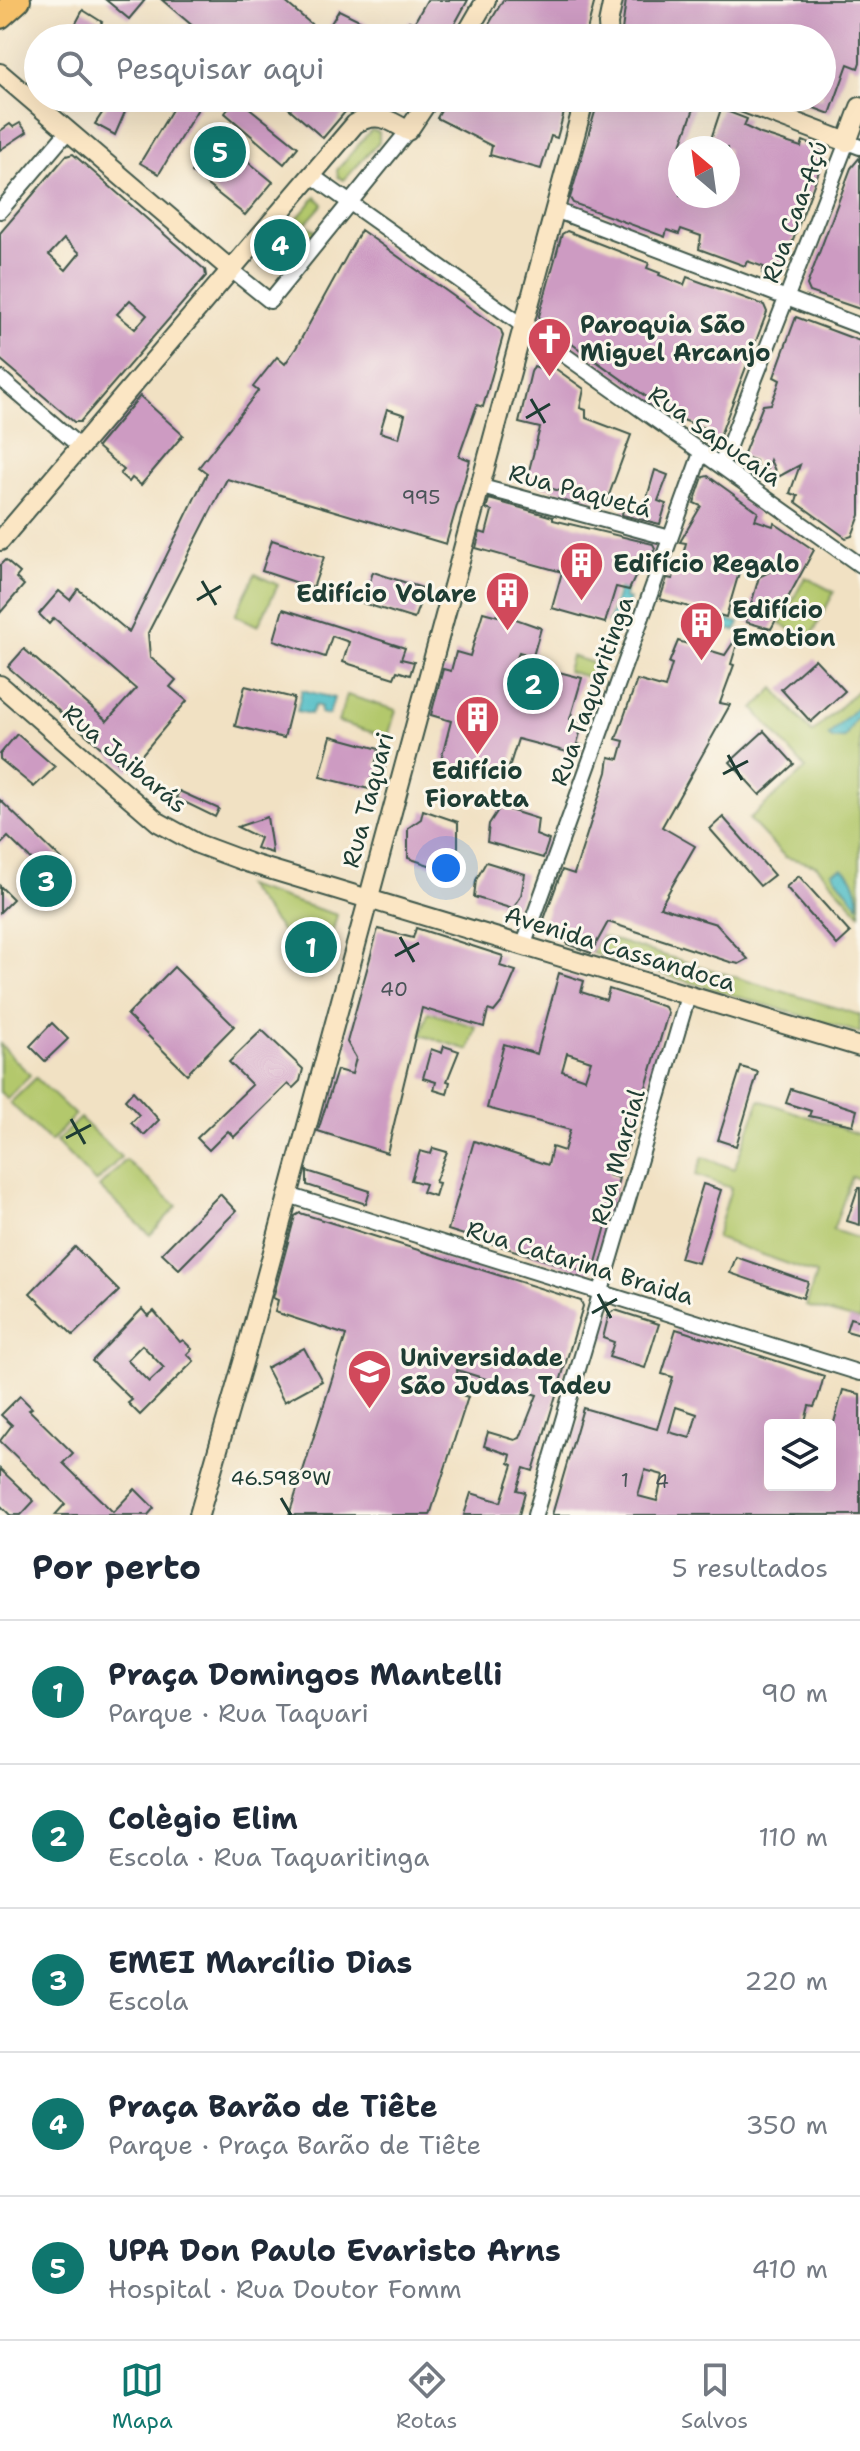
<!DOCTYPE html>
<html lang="pt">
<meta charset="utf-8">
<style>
:root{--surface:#fff;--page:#f6f6f7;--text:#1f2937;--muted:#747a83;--line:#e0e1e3;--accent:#0f766e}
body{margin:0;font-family:"Shantell Sans",sans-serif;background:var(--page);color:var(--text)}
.controls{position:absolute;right:24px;bottom:24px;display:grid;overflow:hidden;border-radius:8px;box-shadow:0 8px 32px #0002}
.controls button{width:72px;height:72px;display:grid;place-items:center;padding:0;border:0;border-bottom:2px solid var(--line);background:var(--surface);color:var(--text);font:40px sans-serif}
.compass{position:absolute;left:668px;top:136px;width:72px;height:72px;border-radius:50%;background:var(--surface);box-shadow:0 8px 32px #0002;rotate:331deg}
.you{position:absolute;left:446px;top:868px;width:28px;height:28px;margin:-20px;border:6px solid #fff;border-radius:50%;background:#1a73e8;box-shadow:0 0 0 12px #1a73e833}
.badge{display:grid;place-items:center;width:52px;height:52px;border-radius:50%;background:var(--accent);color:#fff;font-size:26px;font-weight:700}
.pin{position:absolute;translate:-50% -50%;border:4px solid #fff;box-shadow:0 2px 8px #0006}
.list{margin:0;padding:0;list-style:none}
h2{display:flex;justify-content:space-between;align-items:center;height:104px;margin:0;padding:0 32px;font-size:34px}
h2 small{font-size:26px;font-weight:400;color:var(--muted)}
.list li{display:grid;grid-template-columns:52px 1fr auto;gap:24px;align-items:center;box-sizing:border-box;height:144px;padding:0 32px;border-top:2px solid var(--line)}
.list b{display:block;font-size:30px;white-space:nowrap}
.list p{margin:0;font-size:26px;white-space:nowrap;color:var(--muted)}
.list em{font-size:26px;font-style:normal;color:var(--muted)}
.icon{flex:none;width:44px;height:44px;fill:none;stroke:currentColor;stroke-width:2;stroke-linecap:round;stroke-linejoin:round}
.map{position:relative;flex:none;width:860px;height:1515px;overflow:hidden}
.search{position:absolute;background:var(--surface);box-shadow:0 8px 32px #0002;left:24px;right:24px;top:24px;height:88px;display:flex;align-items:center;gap:20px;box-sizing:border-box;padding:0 28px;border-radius:44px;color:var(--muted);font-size:30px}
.sheet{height:824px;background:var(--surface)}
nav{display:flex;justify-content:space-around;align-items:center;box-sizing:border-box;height:112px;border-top:2px solid var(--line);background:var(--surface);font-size:22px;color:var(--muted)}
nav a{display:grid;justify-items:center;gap:4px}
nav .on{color:var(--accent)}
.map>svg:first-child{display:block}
.green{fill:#b3c86c;stroke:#698250;stroke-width:2}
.water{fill:#4ebcc5;stroke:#367c7c;stroke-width:2}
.building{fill:#cd9bc2;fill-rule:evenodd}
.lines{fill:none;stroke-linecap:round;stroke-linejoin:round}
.street-casing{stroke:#3e5649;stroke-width:18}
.secondary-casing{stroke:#3e5649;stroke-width:22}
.highway-casing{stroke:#3e5649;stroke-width:28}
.street{stroke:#fff;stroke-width:14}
.secondary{stroke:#fbe6c4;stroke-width:18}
.highway{stroke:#f6c16b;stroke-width:24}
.ticks{fill:none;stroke:#1f3d34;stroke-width:3}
.labels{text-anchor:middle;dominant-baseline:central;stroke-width:6;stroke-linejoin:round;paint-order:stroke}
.number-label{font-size:20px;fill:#4a5458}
.street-label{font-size:24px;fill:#1f3d34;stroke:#fbf7ec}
.poi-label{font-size:24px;font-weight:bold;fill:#1f3d34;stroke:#fbf7ec;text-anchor:start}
.ticks-label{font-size:20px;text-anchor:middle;fill:#1f3d34;stroke:#fbf7ec;stroke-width:6;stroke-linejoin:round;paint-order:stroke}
</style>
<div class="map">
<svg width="860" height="1515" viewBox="0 0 860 1515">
<rect width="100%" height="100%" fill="#fbf7ec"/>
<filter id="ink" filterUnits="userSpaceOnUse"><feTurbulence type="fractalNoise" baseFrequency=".0125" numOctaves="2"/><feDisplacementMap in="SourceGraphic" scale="16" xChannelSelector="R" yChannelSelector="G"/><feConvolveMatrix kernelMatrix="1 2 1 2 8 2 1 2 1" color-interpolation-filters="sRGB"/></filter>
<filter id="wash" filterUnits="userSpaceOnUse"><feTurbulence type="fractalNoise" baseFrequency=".006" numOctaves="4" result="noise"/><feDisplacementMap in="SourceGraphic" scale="32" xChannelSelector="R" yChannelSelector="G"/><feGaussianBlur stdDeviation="1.8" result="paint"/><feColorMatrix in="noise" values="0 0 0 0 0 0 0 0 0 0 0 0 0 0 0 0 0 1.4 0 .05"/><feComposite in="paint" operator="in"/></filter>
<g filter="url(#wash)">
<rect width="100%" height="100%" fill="#f1e1c3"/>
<g class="green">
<path d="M371,130L379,132V142L344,180L338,177L337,170Z"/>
<path d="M316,197L323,204L270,264L261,267L260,260Z"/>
<path d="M307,225L319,233L303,254L291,245Z"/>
<path d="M255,574L278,585L258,626L235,615Z"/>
<path d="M805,577L834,592L810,639L780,624Z"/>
<path d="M571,656L596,664L592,678L567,671Z"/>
<path d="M774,688L812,733L860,688V914L816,865L785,857L749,819L806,769L754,709Z"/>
<path d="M347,695L396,710L388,737L338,722Z"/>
<path d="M245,886L337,915L320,978Z"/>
<path d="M600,936L860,1015V1033L591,953Z"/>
<path d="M428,1012L476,1027L469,1050L421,1035Z"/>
<path d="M0,1044L30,1075L7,1099L0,1092Z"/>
<path d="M36,1078L75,1115L51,1142L10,1103Z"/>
<path d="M760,1100L860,1135V1179L852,1177L833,1230L860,1239V1321L806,1306L816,1274L716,1238L731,1188L696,1175L703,1157L734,1169Z"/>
<path d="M80,1118L121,1157L96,1183L56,1142Z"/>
<path d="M126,1160L177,1206L150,1235L99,1187Z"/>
</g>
<g class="water">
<path d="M619,589L626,591L624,598L630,600L616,624L608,623Z"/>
<path d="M695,611L739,623L736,631L703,624L693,618Z"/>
<path d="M302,690L334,698L329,715L320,713L321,707L315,705L311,714L297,711Z"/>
<path d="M858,706L860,717L855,719L845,738L832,739L828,736Z"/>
<path d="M842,868C853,874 860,894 858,905L832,872Z"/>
</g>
<g id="blocks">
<g class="building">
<path d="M106,0H145L129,19Z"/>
<path d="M162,0H283L324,35L339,10L396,38H207Z"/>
<path d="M427,0H468L447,38H401L409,21L414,23Z"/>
<path d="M503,0H595L585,38H481Z"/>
<path d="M626,0H860V62L858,68L848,64L830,114L790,99L822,98V80L832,58L822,55V38H621Z"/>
<path d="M83,10L102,22L91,38H68Z"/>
<path d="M112,98H131L115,135L95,124Z"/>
<path d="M179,98L199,107L159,174L140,163Z"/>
<path d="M237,98L298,147L284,164L225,113Z"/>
<path d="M277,98H357L323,138Z"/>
<path d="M448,98H568L557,138L551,136L541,169L490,155L492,146L437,118Z"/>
<path d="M599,98L697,100L680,148V196H728V148H708L721,109L747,119L744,126L761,134L801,147L803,141L823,149L825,155L780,275L774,277L762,273L764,267L747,261L745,266L699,249L701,236L681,229L679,234L667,230L665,237L573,203L570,198Z"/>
<path d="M20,123L27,132L0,150V131L10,124L13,127Z"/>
<path d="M217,136L273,182L245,215L192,173V167Z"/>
<path d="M73,154L205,270L206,276L80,422H74L0,359V233L66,156ZM64,239L80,253L66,270L49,255ZM130,300L147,315L135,329L117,314Z"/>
<path d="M860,157V309L810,292L807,285L851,168Z"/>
<path d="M361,230L501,330L503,336L483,407L477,405L459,456L470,460L446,544L227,479L148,633L150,657L176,680L170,687L187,701L128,771L8,667L24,649L107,721L136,689L54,618L49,624L39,614L59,591L70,600L78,589L129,632L207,473L199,467L258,391L253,387L277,357L285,364L296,348ZM387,409L405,415L399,438L380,432Z"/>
<path d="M567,231L649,263L647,268L660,273L659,275L684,285L687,277L764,305L767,312L716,446L706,439L710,430L675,417L541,322L539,316L562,234Z"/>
<path d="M796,317L860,341V515L852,536L846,538L796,502L798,496L790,493L800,465L778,477L770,460L766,472L757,469L756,461L743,456L763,405L771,404L778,386L780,380L774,377Z"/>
<path d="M542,359L584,389L580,408L586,410V418L631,435L606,503L526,482L540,428L519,423L531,372L534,366L539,368Z"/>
<path d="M140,396L183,435L141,485L132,478L129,482L120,474L124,470L97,447Z"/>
<path d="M655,470L668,475L658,501L666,504L660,524L622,515L623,509L639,513L644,508Z"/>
<path d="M708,476L758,512L755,520L773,526L774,523L814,550L771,629L746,622L759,577L775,569L753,562L743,559L726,617L660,599L667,578L673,579L675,570H679L686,543L680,542L701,506L694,503L703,477Z"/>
<path d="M489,499L553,517V520L653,544L655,548L645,573L638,571L629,590L616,587L605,623L552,608L562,572L476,548L480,532L486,534L492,511L486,509Z"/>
<path d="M272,540L324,557L313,588L262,571Z"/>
<path d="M5,560L20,573L16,578L24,585L0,613V565Z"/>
<path d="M373,572L425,589L414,619L363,603Z"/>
<path d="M283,609L405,648L401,659L414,662L410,675L397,671L394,678L343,662L349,642L332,636L325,657L274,640Z"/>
<path d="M483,612L498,616L499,613L541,628L533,656L519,652L513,671L548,681L551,670L582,678L570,719L583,722L577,744L582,745L579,755L518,739L506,777L498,778L441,760L451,721L431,715L443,669L451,671L456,652L470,656Z"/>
<path d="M735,640L738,641L731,664L734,665L720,703L730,705L662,827L695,846L660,907L716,924L748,959L739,964L730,962L608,922L591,953L567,944L571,936L542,925L562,870L574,874L607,772L609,757L619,759L624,741L616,739L637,680L665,688L672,664L669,663L678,641L725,655Z"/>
<path d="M815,659L845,691L811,722L781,689Z"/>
<path d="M245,686L294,698L284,738L235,726Z"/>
<path d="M764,731L794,764L760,795L730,762Z"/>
<path d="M17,734L55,767L34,787L0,759V754Z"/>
<path d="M331,736L379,749L375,765L385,768L382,781L372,777L369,789L320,777Z"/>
<path d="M179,791L219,809L215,817L176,798Z"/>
<path d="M0,800L63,861L48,876L8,837L0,845Z"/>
<path d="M500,807L538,819L536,835L549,840L543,858L487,842L489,824Z"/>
<path d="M423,810L458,822V847L444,870L408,858V828L421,819Z"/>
<path d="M267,817L271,843L272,853L256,848L260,838L237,827Z"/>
<path d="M723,817L774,875L760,886L710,829Z"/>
<path d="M486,862L525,874L521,896L513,909L474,897L476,880Z"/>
<path d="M799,876L850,933L837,945L786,887Z"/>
<path d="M0,886L13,899L0,912Z"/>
<path d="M416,928L503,956L500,966L516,971L503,1001L494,1012L488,1010L484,1027L422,1008L387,1153L318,1131L337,1070L352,1074L356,1058L347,1042L378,929L413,938Z"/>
<path d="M174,967L234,1026L187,1074L127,1015Z"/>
<path d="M559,973L584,981L581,992L606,1000L609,989L665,1007L668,1013L625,1158L615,1155L609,1175L619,1178L594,1270L587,1273L448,1230L474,1141L548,1165L552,1147L564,1151L570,1130L487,1108L504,1044L537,1054ZM567,1053L591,1061L585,1079L562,1071Z"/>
<path d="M52,1023L68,1039L45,1061L30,1046Z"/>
<path d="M262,1030L303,1069L300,1081L293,1088L288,1084L234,1137L228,1131L209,1150L197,1138L252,1085L229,1062Z"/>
<path d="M444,1046L459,1051L447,1081L450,1082L447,1094L434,1090L436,1082L423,1078L431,1049L442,1053Z"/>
<path d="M741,1067L758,1072L736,1146L718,1140Z"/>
<path d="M791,1089L857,1110L853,1125L809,1116L811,1111L786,1103Z"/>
<path d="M133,1091L159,1120L144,1135L131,1123L139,1115L125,1100Z"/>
<path d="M433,1148L447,1152L435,1182L439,1183L435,1196L422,1192L425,1184L411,1180L420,1151L431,1154Z"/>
<path d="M307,1171L370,1191L366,1204L307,1185Z"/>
<path d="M703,1184L721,1190L698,1263L680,1258Z"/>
<path d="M858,1188H860V1225L847,1221Z"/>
<path d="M220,1194L236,1211L179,1269L162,1253Z"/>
<path d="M300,1213L581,1301L583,1306L533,1471L524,1468L517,1490L525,1492L519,1515H464L471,1493L501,1502L513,1465L509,1463L511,1455L484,1446L488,1432L515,1440L520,1438L537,1395L457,1370L459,1394L468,1397L430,1515H289L346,1335L275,1312L278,1300L273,1298L295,1216Z"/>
<path d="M75,1247L119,1291L73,1335L30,1293Z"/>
<path d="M736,1257L808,1282L803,1298L730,1273Z"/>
<path d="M142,1309L148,1316L154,1311L180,1342L183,1340L192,1349L187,1354L194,1361L140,1415L128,1403L132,1400L92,1361ZM142,1345L164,1368L149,1382L127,1360Z"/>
<path d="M615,1310L659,1324L645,1368L609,1357L614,1342L603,1338L609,1314Z"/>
<path d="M850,1318L860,1321V1335L846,1331Z"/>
<path d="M676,1329L824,1376L818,1398L814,1407L809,1406L804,1425H770V1485H813L830,1490V1437L843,1390L860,1394V1515H552L583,1408L657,1429L673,1377L662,1374ZM676,1407L697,1414L690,1438L669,1432ZM645,1470L663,1475L657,1501L638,1496Z"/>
<path d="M304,1348L322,1381L284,1402L266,1368Z"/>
<path d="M20,1396L32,1408L29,1410L73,1453L63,1463L113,1512L135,1489L154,1508L148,1515H55L65,1504L0,1441L12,1425L1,1415Z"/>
<path d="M0,1469L34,1501L21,1515H10L0,1505Z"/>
</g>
</g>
</g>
<g filter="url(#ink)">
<use href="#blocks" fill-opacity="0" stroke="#3e5649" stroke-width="2"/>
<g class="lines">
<defs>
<g id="street">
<path d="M311,175L860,565"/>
<path d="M555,210L860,326"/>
<path d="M0,211L68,131"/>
<path d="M230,269L270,301L408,131"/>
<path d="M0,378L79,446"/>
<path d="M721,466L847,142L860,147"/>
<path d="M478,486L670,538"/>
<path d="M524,944L701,453"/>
<path d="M288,1195L860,1373"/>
<path d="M535,1515L688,996"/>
</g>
<g id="secondary">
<path d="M464,38L486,0"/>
<path d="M609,38L608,24L613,0"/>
<path d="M0,73L230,269"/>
<path d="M731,98L847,142L860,107"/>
<path d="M0,541L355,124C376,111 389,119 408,131L430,98"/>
<path d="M0,685L158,822L198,844L249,863L860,1047"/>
<path d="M199,1515L244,1359L585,98"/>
</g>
<path id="highway" d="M0,16L18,0"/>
</defs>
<use href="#street" class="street-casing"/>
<use href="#secondary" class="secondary-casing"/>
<use href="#highway" class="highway-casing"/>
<use href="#street" class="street"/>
<use href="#secondary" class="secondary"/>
<use href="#highway" class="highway"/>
</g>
</g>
<path class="ticks" d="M531,399L545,423M526,418L550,404M202,581L216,605M197,600L221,586M728,755L742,780M723,774L748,761M400,937L414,962M395,956L419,943M71,1119L85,1144M66,1138L91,1125M598,1294L611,1318M592,1313L617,1299M281,1498L291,1515"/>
<defs>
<symbol id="church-pin" viewBox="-11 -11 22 30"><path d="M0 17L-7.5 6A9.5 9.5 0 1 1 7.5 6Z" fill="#d1495b" stroke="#fbf7ec"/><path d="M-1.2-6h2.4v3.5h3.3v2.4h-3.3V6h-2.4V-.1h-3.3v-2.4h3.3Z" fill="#fff"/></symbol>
<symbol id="building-pin" viewBox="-11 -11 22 30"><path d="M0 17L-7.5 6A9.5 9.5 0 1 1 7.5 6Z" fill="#d1495b" stroke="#fbf7ec"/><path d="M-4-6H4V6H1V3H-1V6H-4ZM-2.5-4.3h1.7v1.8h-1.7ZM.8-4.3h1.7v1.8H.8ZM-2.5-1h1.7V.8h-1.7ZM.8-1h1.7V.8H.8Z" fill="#fff"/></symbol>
<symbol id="university-pin" viewBox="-11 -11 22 30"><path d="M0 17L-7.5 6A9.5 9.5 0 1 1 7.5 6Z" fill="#d1495b" stroke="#fbf7ec"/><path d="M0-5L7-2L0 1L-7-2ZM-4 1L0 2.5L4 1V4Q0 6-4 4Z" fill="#fff"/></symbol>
</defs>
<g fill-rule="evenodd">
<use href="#church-pin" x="524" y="314" width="51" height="69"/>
<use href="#building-pin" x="556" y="538" width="51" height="69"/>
<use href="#building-pin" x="482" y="568" width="51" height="69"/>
<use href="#building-pin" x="676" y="598" width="51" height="69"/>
<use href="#building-pin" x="452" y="692" width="51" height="69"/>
<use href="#university-pin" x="344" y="1346" width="51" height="69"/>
</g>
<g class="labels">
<g class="number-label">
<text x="421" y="497">995</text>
<text x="394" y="989">40</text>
<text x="625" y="1480">1</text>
<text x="662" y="1481">4</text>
</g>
<g class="street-label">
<text transform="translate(795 212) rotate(-70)">Rua Caa-Açú</text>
<text transform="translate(715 436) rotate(35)">Rua Sapucaia</text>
<text transform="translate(580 491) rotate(15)">Rua Paquetá</text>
<text transform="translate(592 691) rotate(-70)">Rua Taquaritinga</text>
<text transform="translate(125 759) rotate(40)">Rua Jaibarás</text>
<text transform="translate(368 800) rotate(-75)">Rua Taquari</text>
<text transform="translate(620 949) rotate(17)">Avenida Cassandoca</text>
<text transform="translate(618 1157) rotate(-74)">Rua Marcial</text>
<text transform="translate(580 1263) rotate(17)">Rua Catarina Braida</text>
</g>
<g class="poi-label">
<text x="580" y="325">Paroquia São<tspan x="580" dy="28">Miguel Arcanjo</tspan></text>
<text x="613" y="564">Edifício Regalo</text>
<text x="477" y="594" text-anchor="end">Edifício Volare</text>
<text x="732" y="610">Edifício<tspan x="732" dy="28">Emotion</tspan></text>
<text x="477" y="771" text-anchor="middle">Edifício<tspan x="477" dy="28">Fioratta</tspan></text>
<text x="400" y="1358">Universidade<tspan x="400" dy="28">São Judas Tadeu</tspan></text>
</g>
</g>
<g class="ticks-label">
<text x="281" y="1485">46.598°W</text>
</g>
</svg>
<div class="controls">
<button><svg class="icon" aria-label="layers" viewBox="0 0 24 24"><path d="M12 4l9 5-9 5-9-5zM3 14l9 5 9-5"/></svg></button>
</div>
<svg class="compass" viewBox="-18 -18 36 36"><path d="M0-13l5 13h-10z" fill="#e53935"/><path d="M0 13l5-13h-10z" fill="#747a83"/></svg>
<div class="you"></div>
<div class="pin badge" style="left:311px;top:947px">1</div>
<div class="pin badge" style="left:533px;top:684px">2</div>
<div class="pin badge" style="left:46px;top:881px">3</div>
<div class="pin badge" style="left:280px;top:245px">4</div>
<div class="pin badge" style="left:220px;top:152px">5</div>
<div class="search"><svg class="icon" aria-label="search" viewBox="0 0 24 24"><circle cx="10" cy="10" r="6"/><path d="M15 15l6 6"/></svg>Pesquisar aqui</div>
</div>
<section class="sheet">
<h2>Por perto<small>5 resultados</small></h2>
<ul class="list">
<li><span class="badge">1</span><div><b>Praça Domingos Mantelli</b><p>Parque · Rua Taquari</p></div><em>90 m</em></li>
<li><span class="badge">2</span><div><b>Colègio Elim</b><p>Escola · Rua Taquaritinga</p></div><em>110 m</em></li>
<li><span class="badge">3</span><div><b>EMEI Marcílio Dias</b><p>Escola</p></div><em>220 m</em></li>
<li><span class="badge">4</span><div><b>Praça Barão de Tiête</b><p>Parque · Praça Barão de Tiête</p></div><em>350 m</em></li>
<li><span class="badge">5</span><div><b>UPA Don Paulo Evaristo Arns</b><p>Hospital · Rua Doutor Fomm</p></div><em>410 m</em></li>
</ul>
</section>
<nav>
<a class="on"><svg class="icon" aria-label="map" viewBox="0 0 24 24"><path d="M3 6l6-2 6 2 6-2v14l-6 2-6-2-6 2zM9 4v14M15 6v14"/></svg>Mapa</a>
<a><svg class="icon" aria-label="directions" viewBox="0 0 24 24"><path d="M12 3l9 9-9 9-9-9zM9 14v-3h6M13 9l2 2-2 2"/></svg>Rotas</a>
<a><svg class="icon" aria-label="saved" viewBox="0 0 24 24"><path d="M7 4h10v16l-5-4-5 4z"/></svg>Salvos</a>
</nav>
